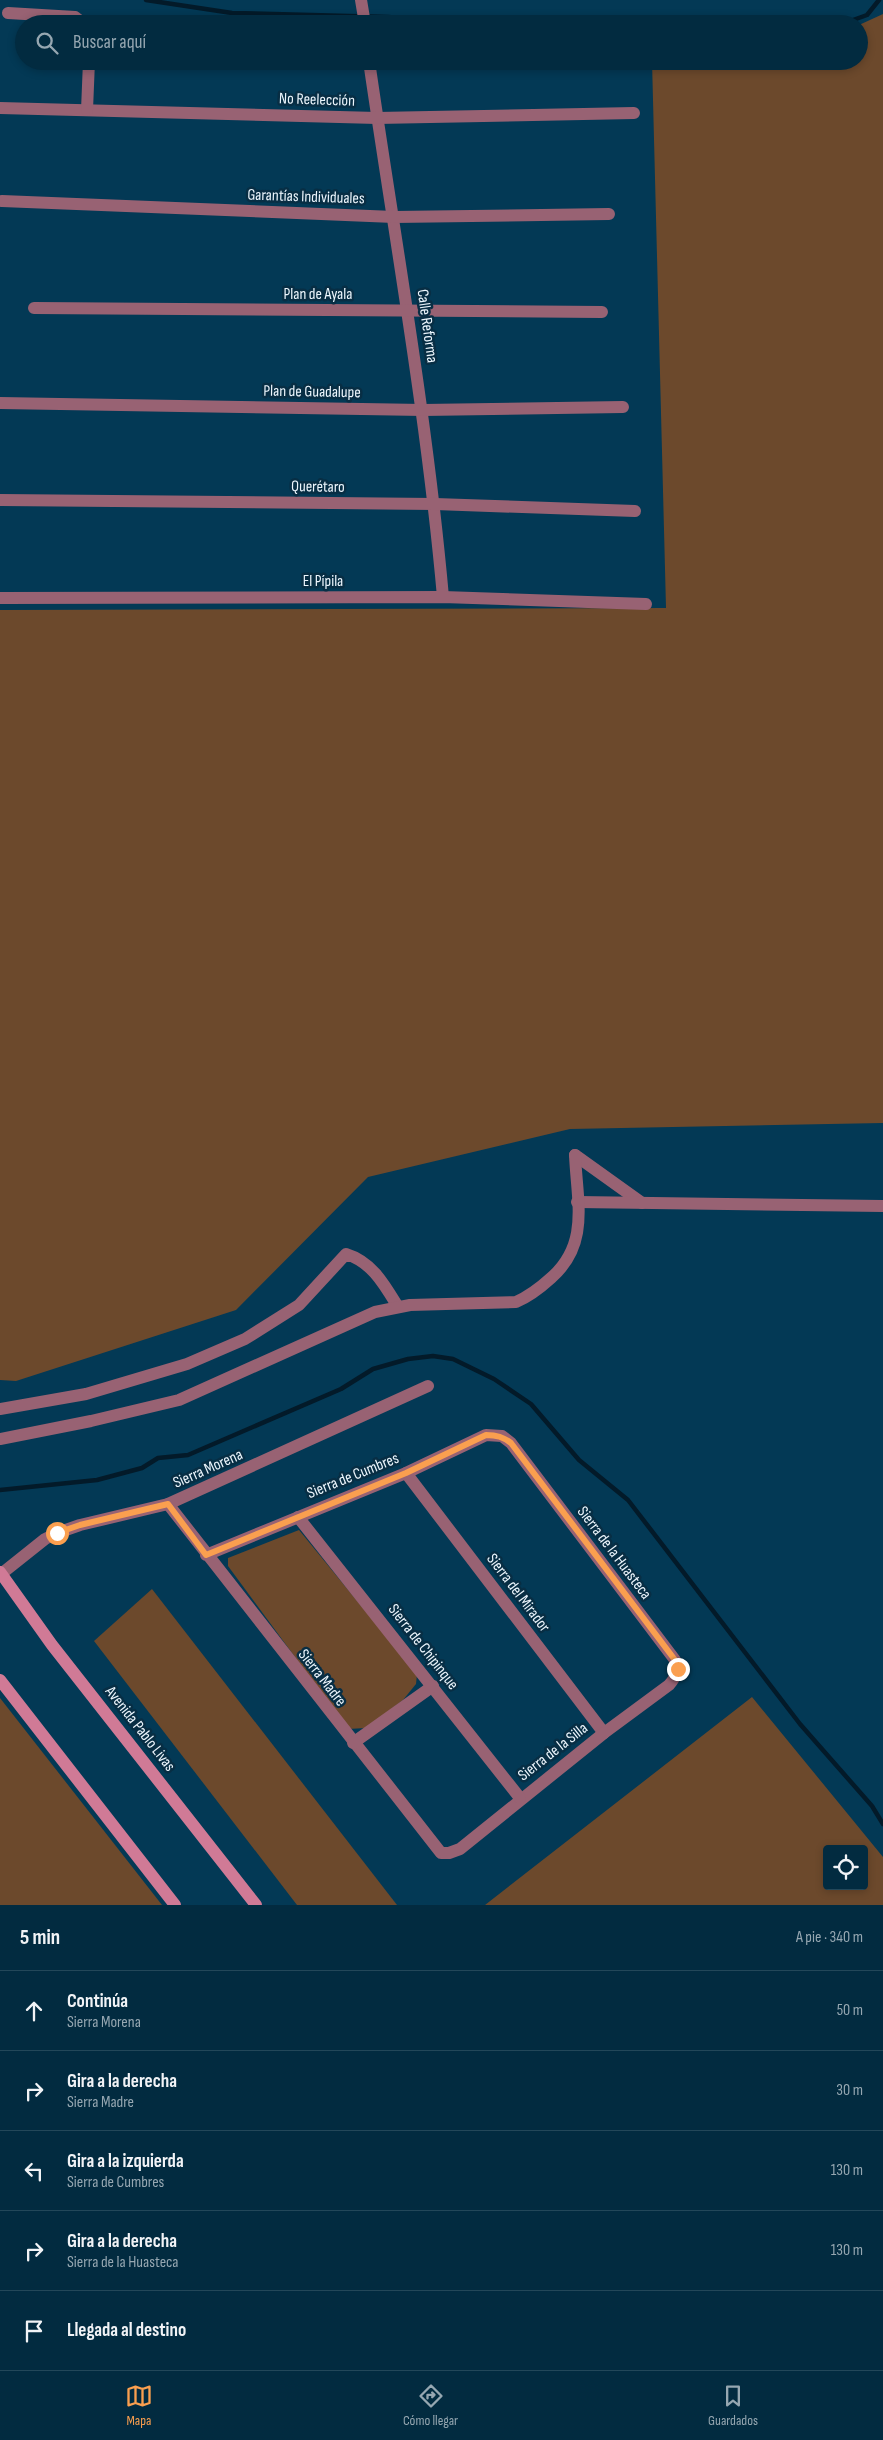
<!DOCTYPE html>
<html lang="es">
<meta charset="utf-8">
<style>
:root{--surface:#022b40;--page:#0c3347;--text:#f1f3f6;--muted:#96a7b1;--line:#234759;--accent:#fa9f4f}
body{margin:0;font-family:"Sofia Sans Condensed",sans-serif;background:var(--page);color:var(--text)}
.controls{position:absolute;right:15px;bottom:15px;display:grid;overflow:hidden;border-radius:5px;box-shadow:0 2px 8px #0003}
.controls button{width:45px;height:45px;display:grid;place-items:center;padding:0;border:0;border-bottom:1px solid var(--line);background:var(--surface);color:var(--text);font:25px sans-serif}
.stop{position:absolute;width:15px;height:15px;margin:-11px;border:4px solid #fa9f4f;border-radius:50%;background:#fff}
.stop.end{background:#fa9f4f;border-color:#fff;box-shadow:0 1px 5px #0008}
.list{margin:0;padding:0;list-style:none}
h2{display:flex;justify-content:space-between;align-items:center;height:65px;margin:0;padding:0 20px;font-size:21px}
h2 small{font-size:16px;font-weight:400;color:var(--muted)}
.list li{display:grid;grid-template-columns:32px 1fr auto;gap:15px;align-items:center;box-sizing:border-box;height:80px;padding:0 20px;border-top:1px solid var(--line)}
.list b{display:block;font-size:19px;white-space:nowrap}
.list p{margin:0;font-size:16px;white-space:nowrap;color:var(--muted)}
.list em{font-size:16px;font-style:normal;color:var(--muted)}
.icon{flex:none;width:28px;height:28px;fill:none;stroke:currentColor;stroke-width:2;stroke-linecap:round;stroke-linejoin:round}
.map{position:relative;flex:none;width:883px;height:1905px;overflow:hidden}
.search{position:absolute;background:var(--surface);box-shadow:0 2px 8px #0003;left:15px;right:15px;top:15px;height:55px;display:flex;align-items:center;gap:12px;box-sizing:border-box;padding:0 18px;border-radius:28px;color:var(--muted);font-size:19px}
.sheet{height:465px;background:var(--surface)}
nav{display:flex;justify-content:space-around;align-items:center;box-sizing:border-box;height:70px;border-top:1px solid var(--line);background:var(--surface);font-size:14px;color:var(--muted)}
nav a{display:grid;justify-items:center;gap:2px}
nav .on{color:var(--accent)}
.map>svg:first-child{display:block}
.green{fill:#6c492c;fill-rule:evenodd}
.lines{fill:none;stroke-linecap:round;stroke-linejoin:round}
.stream{stroke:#031a29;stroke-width:4.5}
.minor{stroke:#986273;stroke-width:12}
.secondary{stroke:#d07a96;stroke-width:12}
.route{stroke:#fa9f4f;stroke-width:6}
.labels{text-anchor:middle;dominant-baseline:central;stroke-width:5;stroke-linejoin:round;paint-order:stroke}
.street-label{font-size:16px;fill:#ecf6fd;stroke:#082e44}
</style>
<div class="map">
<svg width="883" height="1905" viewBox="0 0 883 1905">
<rect width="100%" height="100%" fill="#033955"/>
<g class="green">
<path d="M883,14V1123L570,1129L368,1177L236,1310L16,1381L0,1380V610L666,608L652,61H859V25Z"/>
<path d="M299,1530L417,1674L416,1684L403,1700L366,1728L348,1729L228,1566V1558Z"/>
<path d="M152,1589L397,1905H297L94,1641Z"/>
<path d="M752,1697L883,1857V1905H485ZM827,1849H864V1886H827Z"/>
<path d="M0,1698L162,1905H0Z"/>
</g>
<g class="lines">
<g class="stream">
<path d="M146,0L232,13L387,17L519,24"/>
<path d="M842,24L867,15L879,0"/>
<path d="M0,1490L97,1480L142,1468L158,1458L188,1455L341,1389L373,1369L408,1359L433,1356L453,1359L494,1379L531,1404L579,1460L628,1500L800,1724L872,1806L883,1824"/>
</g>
<g class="minor">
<path d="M361,0L365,24"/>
<path d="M8,13L75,17L84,24"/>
<path d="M369,61C395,240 427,417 443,597"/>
<path d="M0,108L377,118L634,113"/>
<path d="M87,110L89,61"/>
<path d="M2,201L394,217L609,214"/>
<path d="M34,308L602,312"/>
<path d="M0,403L423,410L623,407"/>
<path d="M0,500L435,504L635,511"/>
<path d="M0,598L443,597L646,604"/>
<path d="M575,1155L642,1203"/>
<path d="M577,1202L883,1206"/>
<path d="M0,1409L86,1394L187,1364L245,1339L299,1305L346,1254C372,1262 384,1284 398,1307"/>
<path d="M0,1439L91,1421L179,1400L375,1312L410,1305L516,1302C530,1296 540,1288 551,1278C590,1244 577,1202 575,1155"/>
<path d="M406,1473L604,1733"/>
<path d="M168,1504L441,1853H449L460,1849L604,1733L669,1685C677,1676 678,1671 675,1660L511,1443L502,1436L486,1435L406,1473L206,1555"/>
<path d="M298,1517L520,1798"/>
<path d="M1,1574L45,1539L57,1533L80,1525L168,1504L428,1386"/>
<path d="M353,1743L433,1686"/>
</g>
<g class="secondary">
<path d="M0,1572L52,1645L256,1905"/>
<path d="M0,1680L175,1905"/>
</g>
</g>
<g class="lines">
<path class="route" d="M57,1533L80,1525L168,1504L206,1555L406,1473L486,1435C497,1435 503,1437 511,1443L675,1660L678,1669"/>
</g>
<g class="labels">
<g class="street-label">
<text transform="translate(317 100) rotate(2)">No Reelección</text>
<text transform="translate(306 197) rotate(2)">Garantías Individuales</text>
<text x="318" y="294">Plan de Ayala</text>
<text transform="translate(427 326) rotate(82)">Calle Reforma</text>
<text transform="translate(312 392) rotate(1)">Plan de Guadalupe</text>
<text transform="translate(318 487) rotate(1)">Querétaro</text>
<text x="323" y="581">El Pípila</text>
<text transform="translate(208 1469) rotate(-24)">Sierra Morena</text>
<text transform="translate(353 1476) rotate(-22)">Sierra de Cumbres</text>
<text transform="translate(614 1553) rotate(53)">Sierra de la Huasteca</text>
<text transform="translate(518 1593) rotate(53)">Sierra del Mirador</text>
<text transform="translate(423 1647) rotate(52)">Sierra de Chipinque</text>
<text transform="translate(322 1678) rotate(52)">Sierra Madre</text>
<text transform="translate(140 1729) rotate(52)">Avenida Pablo Livas</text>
<text transform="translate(553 1752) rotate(-38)">Sierra de la Silla</text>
</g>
</g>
</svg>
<div class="controls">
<button><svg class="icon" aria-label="locate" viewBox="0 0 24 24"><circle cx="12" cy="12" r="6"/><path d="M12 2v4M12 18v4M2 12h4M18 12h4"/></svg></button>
</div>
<div class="stop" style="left:57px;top:1533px"></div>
<div class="stop end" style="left:678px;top:1669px"></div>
<div class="search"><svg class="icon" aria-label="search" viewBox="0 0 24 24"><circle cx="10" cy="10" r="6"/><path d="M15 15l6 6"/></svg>Buscar aquí</div>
</div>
<section class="sheet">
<h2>5 min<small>A pie · 340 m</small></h2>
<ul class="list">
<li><svg class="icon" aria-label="ahead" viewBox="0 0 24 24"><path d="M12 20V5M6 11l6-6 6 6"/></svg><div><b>Continúa</b><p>Sierra Morena</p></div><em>50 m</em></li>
<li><svg class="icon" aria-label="right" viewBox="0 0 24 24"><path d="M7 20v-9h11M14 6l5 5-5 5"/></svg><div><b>Gira a la derecha</b><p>Sierra Madre</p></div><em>30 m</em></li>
<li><svg class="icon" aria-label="left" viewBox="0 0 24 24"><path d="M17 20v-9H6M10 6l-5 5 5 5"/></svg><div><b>Gira a la izquierda</b><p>Sierra de Cumbres</p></div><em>130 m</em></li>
<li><svg class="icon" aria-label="right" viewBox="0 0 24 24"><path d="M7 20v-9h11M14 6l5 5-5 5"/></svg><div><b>Gira a la derecha</b><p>Sierra de la Huasteca</p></div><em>130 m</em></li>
<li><svg class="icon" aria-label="arrive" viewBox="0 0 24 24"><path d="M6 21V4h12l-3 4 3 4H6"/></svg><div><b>Llegada al destino</b></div></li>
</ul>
</section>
<nav>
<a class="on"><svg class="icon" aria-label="map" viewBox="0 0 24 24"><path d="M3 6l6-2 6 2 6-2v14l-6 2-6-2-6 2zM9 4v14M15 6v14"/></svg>Mapa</a>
<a><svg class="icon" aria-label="directions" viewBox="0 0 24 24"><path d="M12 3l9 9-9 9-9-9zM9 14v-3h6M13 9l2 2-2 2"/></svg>Cómo llegar</a>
<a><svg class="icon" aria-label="saved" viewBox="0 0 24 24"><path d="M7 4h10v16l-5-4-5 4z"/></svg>Guardados</a>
</nav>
